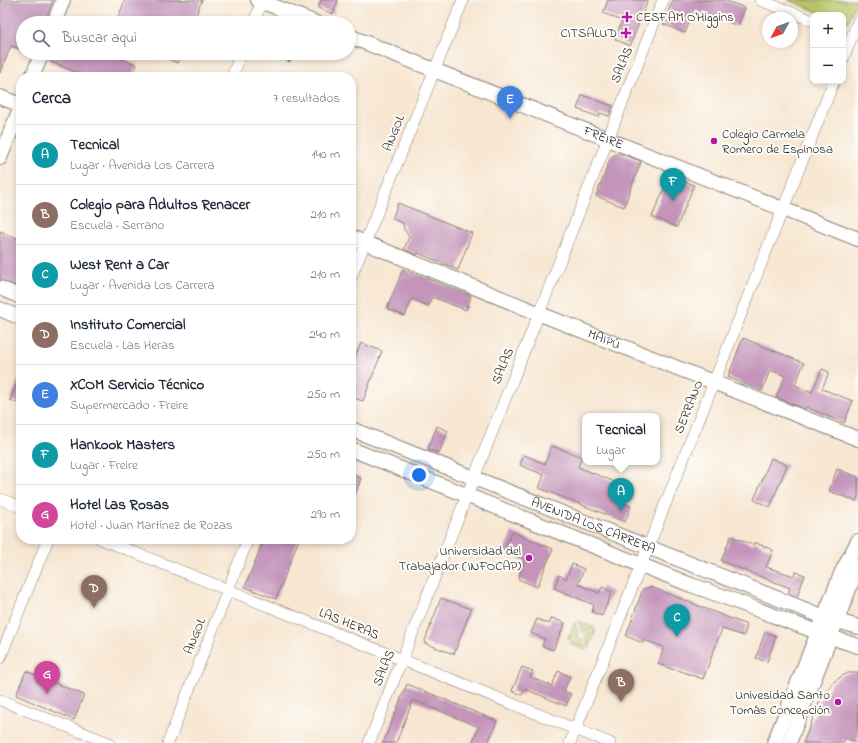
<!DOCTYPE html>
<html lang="es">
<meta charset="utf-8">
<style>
:root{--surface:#fff;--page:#f6f6f7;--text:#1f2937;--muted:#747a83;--line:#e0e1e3;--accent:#b5179e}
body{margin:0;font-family:"Indie Flower",sans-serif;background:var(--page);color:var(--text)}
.controls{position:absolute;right:12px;top:12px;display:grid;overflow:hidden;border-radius:8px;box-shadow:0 2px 6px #0003}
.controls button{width:36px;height:36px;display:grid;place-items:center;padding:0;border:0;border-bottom:1px solid var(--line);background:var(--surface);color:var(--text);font:20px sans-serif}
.compass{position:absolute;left:762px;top:12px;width:36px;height:36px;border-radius:50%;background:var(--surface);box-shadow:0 2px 6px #0003;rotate:229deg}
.you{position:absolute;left:419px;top:475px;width:14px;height:14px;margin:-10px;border:3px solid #fff;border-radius:50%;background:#1a73e8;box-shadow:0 0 0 6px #1a73e833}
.badge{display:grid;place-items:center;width:26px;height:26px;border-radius:50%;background:var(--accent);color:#fff;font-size:13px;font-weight:700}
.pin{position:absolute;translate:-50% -33px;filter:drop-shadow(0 1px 2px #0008)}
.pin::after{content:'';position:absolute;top:21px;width:14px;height:12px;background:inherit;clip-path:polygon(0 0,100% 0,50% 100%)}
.popup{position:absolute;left:582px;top:413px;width:78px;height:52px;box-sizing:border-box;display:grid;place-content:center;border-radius:8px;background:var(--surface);filter:drop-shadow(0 1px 3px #0005);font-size:13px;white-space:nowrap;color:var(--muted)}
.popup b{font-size:15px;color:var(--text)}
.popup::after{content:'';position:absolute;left:50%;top:100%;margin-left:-8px;border:8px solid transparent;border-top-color:var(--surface)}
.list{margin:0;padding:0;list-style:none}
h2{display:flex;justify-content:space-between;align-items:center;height:52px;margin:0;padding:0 16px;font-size:17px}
h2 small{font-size:13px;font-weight:400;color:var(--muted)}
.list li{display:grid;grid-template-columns:26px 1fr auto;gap:12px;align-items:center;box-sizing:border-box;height:60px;padding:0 16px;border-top:1px solid var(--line)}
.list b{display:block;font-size:15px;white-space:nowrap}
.list p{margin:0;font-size:13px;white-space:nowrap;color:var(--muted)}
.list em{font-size:13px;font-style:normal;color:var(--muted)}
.icon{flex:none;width:22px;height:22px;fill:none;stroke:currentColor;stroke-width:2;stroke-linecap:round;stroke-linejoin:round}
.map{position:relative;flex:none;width:858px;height:743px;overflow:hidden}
.search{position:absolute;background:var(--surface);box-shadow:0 2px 6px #0003;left:16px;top:16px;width:340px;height:44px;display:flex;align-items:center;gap:10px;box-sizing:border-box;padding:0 14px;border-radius:22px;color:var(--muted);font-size:15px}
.panel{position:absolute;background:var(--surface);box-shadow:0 2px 6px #0003;left:16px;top:72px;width:340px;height:472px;border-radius:16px}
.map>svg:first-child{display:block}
.green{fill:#b7c365;stroke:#6a7040}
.building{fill:#c494bb}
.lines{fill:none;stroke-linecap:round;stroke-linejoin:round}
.minor-casing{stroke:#8a8176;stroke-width:12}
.major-casing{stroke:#8a8176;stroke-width:16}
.minor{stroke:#fff;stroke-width:11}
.major{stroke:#fff;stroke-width:14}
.poi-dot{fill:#b5179e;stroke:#fdfcf7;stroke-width:1.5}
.labels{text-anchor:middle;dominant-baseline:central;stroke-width:4;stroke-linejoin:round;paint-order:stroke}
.poi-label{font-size:13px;fill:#1c1c1c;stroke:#fdfcf7;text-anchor:end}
.street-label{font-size:13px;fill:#1c1c1c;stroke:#fdfcf7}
</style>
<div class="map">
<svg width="858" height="743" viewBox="0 0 858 743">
<rect width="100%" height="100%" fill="#fdfcf7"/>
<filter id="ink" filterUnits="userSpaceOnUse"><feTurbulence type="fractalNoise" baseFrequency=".025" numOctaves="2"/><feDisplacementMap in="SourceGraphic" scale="8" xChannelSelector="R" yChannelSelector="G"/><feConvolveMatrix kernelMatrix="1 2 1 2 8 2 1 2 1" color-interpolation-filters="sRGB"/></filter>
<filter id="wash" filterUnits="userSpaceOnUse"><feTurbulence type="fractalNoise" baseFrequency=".012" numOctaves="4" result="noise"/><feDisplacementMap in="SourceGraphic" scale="16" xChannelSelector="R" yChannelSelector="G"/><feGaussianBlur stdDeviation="0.9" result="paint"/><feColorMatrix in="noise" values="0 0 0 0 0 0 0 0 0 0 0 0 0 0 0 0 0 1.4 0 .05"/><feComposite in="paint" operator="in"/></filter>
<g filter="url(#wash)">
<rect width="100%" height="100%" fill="#f7e6d1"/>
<g class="green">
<path d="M788,0H857L848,22L845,23L843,22V15H825Z"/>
<path d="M578,621L595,628L583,633Z"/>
<path d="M575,622L580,635L567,640Z"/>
<path d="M596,630L589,649L584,636Z"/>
<path d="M581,637L586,650L569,643Z"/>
</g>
<g id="blocks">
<g class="building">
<path d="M0,0H53L44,23H23V50L11,46L0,73Z"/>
<path d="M125,0H202L193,23H116Z"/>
<path d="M321,0H338L333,14L318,8Z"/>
<path d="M608,0H648L630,46L615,39L622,21L603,13Z"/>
<path d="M673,0H724L745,8L738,26L715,17L714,21L693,13L685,33L663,24Z"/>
<path d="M52,53H108L137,65L132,77H88L49,61Z"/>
<path d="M154,53H181L177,63Z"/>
<path d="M268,53H294L290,62Z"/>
<path d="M582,95L613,106L609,116L600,113L599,117L577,109Z"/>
<path d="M618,153L641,161L624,207L596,196L611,157Z"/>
<path d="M670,175L694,185L677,227L652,217Z"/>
<path d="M398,203L472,233L458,270L418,253L417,255L404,249L409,237L404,229L403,223L392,219Z"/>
<path d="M0,231L21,240V288L0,280Z"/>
<path d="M403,269L471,296L466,310L432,297L428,306L412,299L405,316L387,309Z"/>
<path d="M743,338L804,363L795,385L812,392L822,369L829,372L822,389L853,401L844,423L806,407L805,409L776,397L785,376L770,370L762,391L728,377Z"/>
<path d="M361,343L382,351L363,401L351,397V367Z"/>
<path d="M21,374V404L10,400Z"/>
<path d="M437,426L448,431L439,453L428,449Z"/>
<path d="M552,446L582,457L578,467L630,488L624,503L631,506L625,522L539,488L544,475L520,465L524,455L545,464Z"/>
<path d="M771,458L787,465L770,507L754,500Z"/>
<path d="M837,469L858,477V496L856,501L829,491Z"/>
<path d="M351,474L361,478L352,504L351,503Z"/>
<path d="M512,532L553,549L537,587L518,579L525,560L504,551Z"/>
<path d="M731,536L753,545L754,542L773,550L766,567L794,576L796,572L805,575L797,597L788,593L790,588L721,561Z"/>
<path d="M264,539H299L276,599L245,587Z"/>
<path d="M572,564L584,569L578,584L599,593L602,587L612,592L602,616L592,612L594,605L554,588L559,575L566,579Z"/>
<path d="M651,587L747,625L744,636L722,629L703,679L675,669L674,670L658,664L664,647L644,640L643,643L626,636L643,589Z"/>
<path d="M441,598L471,609L454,654L424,643Z"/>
<path d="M552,618L565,623L553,650L542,646L545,639L531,633L537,619L549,624Z"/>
<path d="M765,632L776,636L767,662L756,658Z"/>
<path d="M522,667L533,671L530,677L552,686L558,671L570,676L564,691L571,694L566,706L525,689L522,695L512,691Z"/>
<path d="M26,671L84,695L74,720L16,695Z"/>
<path d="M848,673H858V743L845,738L843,743H803L824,691L827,692L831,684L842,676Z"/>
<path d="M407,684L497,721L488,743H472L479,727L413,700L396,743H383Z"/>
</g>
</g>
</g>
<g filter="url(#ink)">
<use href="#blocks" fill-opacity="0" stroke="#8a8176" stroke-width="1"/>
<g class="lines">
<defs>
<g id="minor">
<path d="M760,0L813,21"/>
<path d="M253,23L263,0"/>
<path d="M843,59L858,21"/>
<path d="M232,77L241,53"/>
<path d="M351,277L463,0"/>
<path d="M0,499L21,507"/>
<path d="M101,539L610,743"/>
<path d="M0,658L48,539"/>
<path d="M0,700L109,743"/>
<path d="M168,743L248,539"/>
<path d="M369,743L663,0"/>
<path d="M570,743L834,81"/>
</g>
<g id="major">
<path d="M258,0L316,23"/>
<path d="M54,23L63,0"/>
<path id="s1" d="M349,36L858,239"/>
<path d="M32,77L42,53"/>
<path d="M0,97L21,105"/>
<path d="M0,158L21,106"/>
<path id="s2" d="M351,237L540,314L858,439"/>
<path d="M0,288L21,297"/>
<path d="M0,309L21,318"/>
<path id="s3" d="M351,429L824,617L858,627"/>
<path d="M351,449L691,585C747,604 801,628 858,646"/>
<path d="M774,743L841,574L858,541"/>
<path d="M789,743L858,566"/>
</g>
</defs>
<use href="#minor" class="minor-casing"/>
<use href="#major" class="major-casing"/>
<use href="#minor" class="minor"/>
<use href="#major" class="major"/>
</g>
</g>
<g class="poi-dot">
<path d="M625 11h4v4h4v4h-4v4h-4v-4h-4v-4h4z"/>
<path d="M624 27h4v4h4v4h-4v4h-4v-4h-4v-4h4z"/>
<circle cx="714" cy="141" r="4"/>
<circle cx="529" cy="558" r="4"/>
<circle cx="838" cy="702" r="4"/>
</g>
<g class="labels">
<g class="poi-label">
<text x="636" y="17" text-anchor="start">CESFAM O'Higgins</text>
<text x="617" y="33">CITSALUD</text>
<text x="722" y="134" text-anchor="start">Colegio Carmela<tspan x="722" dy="15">Romero de Espinosa</tspan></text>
<text x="521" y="551">Universidad del<tspan x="521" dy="15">Trabajador (INFOCAP)</tspan></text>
<text x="830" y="695">Univesidad Santo<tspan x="830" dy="15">Tomás Concepción</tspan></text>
</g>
<g class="street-label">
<text transform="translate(622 65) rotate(-68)">SALAS</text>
<text transform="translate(394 133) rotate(-68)">ANGOL</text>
<text stroke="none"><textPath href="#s1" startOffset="274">FREIRE</textPath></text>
<text stroke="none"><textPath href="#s2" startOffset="273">MAIPÚ</textPath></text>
<text transform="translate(503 366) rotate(-68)">SALAS</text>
<text transform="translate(689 407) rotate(-68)">SERRANO</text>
<text stroke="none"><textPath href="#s3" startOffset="261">AVENIDA LOS CARRERA</textPath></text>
<text transform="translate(349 624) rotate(22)">LAS HERAS</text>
<text transform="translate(195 636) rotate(-68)">ANGOL</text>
<text transform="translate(384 668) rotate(-68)">SALAS</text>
</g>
</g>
</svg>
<div class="controls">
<button>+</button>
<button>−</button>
</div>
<svg class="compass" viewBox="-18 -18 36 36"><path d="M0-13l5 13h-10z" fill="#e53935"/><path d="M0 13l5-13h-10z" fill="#747a83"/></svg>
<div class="you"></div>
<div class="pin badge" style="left:621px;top:511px;background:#0f9aa8">A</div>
<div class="popup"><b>Tecnical</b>Lugar</div>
<div class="pin badge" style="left:621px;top:702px;background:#8d6e63">B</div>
<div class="pin badge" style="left:677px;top:637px;background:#0f9aa8">C</div>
<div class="pin badge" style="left:94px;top:608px;background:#8d6e63">D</div>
<div class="pin badge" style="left:510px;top:119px;background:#3f7fe0">E</div>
<div class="pin badge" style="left:673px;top:201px;background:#0f9aa8">F</div>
<div class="pin badge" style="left:47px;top:694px;background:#d1479c">G</div>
<div class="search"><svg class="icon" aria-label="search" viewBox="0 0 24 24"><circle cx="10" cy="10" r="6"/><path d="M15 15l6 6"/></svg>Buscar aquí</div>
<section class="panel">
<h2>Cerca<small>7 resultados</small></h2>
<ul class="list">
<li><span class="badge" style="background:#0f9aa8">A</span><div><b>Tecnical</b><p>Lugar · Avenida Los Carrera</p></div><em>140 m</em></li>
<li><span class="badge" style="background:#8d6e63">B</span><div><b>Colegio para Adultos Renacer</b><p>Escuela · Serrano</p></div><em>210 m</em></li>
<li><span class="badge" style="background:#0f9aa8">C</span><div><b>West Rent a Car</b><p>Lugar · Avenida Los Carrera</p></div><em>210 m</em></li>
<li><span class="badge" style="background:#8d6e63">D</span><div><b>Instituto Comercial</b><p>Escuela · Las Heras</p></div><em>240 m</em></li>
<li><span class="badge" style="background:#3f7fe0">E</span><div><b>XCOM Servicio Técnico</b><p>Supermercado · Freire</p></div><em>250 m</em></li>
<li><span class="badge" style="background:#0f9aa8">F</span><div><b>Hankook Masters</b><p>Lugar · Freire</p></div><em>250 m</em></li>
<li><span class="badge" style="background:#d1479c">G</span><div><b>Hotel Las Rosas</b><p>Hotel · Juan Martínez de Rozas</p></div><em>290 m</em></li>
</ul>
</section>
</div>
